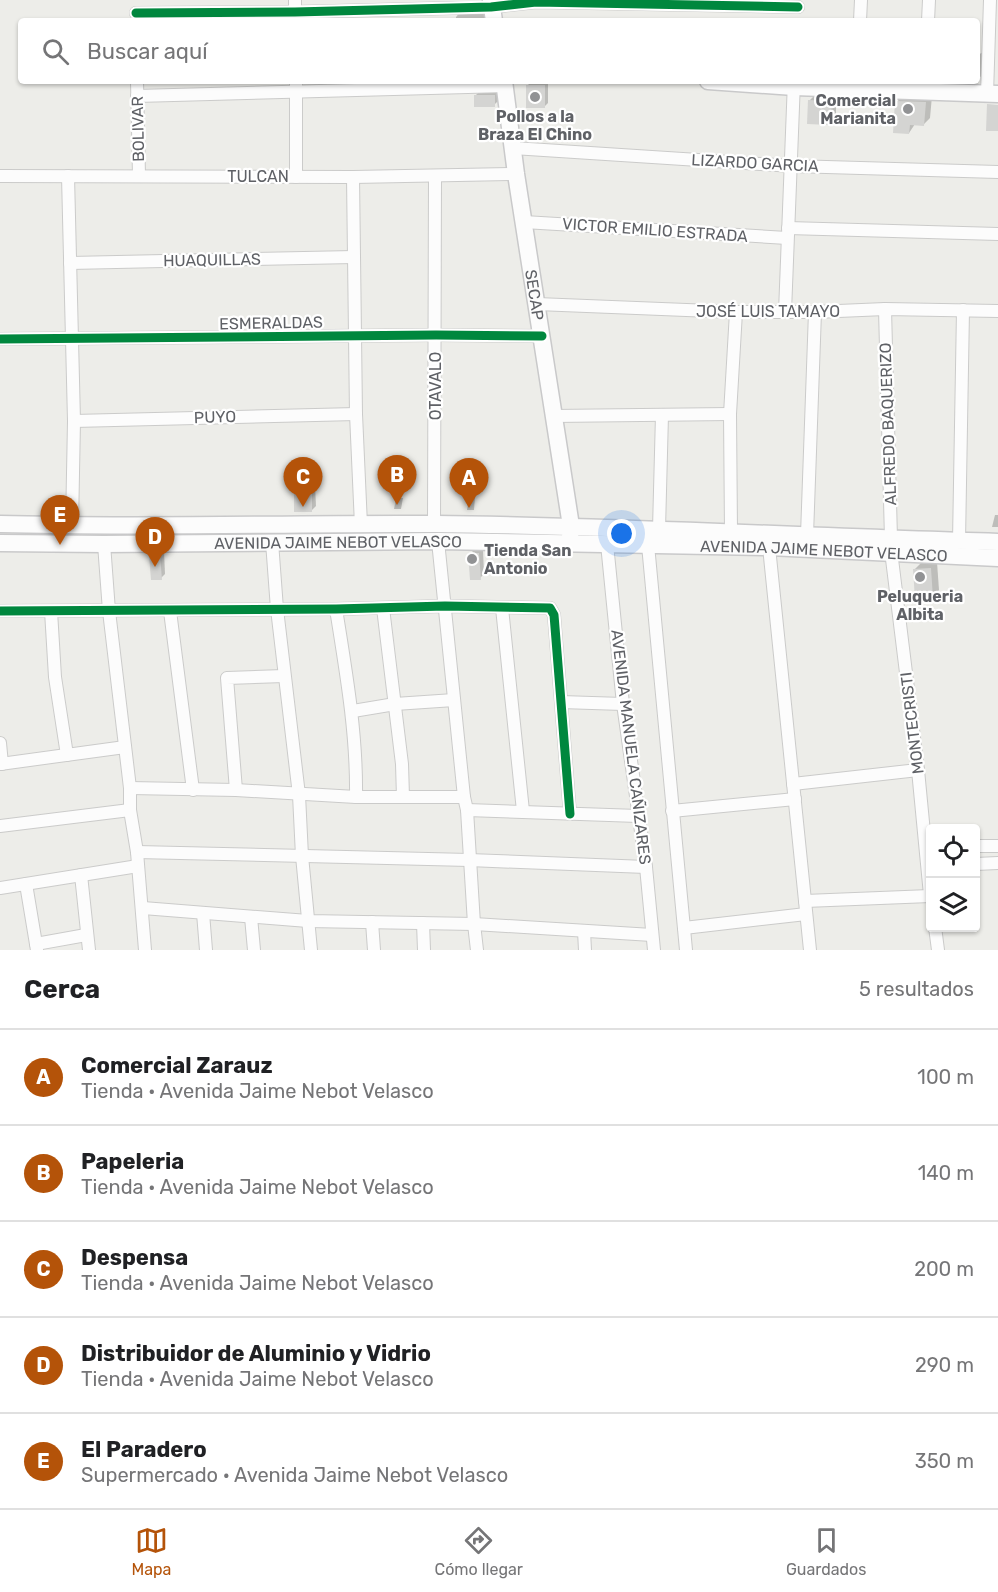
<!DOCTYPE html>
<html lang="es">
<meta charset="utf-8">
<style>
:root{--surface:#fff;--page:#f2f2f2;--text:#202124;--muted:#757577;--line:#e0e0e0;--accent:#b45309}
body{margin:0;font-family:Rubik,sans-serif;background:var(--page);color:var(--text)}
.controls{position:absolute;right:18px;bottom:18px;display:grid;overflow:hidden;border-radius:6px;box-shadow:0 2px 4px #0004}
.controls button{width:54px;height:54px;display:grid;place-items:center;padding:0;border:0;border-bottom:2px solid var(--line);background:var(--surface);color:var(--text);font:30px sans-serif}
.you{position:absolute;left:622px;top:534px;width:21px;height:21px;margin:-15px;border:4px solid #fff;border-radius:50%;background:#1a73e8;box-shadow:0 0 0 9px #1a73e833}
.badge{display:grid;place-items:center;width:39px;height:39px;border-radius:50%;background:var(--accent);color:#fff;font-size:20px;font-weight:700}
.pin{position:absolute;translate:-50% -50px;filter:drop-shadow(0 2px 3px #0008)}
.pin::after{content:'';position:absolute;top:32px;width:21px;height:18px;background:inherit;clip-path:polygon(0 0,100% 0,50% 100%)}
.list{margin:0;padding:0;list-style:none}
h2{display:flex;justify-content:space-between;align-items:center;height:78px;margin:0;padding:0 24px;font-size:26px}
h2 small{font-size:20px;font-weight:400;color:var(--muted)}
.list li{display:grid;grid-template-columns:39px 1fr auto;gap:18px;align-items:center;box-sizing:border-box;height:96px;padding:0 24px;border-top:2px solid var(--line)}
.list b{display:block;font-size:22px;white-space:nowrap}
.list p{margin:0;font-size:20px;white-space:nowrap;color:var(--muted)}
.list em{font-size:20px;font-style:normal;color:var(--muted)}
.icon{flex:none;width:33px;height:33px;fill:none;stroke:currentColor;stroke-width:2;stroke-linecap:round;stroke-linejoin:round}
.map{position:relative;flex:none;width:998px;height:950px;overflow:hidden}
.search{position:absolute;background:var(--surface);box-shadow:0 2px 4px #0004;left:18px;right:18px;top:18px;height:66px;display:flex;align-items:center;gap:15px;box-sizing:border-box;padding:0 21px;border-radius:6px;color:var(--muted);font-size:22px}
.sheet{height:558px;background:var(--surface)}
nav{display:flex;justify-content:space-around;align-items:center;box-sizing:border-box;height:84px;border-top:2px solid var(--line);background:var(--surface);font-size:16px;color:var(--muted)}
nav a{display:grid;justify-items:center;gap:3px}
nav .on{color:var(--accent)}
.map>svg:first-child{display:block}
.shadow{fill:#0003}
.building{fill:#d4d4d2}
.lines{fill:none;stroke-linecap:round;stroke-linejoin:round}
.street-casing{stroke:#cbcbca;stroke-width:14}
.secondary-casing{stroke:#c9c9ca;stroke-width:19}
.street{stroke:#fcfcfc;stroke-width:12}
.secondary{stroke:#fcfcfc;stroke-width:16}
.cycleway-casing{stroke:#fff;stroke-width:13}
.cycleway{stroke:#00873e;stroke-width:9}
.poi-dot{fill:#919294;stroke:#fff;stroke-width:2}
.labels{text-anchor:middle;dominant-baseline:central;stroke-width:4.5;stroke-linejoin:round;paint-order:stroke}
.poi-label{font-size:16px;font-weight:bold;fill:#5f6166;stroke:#fff}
.street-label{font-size:16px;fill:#5f6166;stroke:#fff}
</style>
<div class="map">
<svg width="998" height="950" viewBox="0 0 998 950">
<rect width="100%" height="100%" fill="#edede9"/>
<g class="shadow">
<path d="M462,10H488L490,21H456V17Z"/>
<path d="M981,53H983V75L977,79V57Z"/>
<path d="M531,82H548V103L544,107L527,86Z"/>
<path d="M498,91V101L494,105L475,96L479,92Z"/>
<path d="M816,94L836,95V117L829,123L809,101Z"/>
<path d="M903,95L932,96L930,118L924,124H915L909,133L897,102Z"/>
<path d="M299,485H315L316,506L312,510L295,489Z"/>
<path d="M469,496L475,497L474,510H467Z"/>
<path d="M396,498H403L401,509H394Z"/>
<path d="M995,515H998V527H992Z"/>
<path d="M483,549L484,574L480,578L470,554L474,550Z"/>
<path d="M155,551H164L165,574L161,578L151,555Z"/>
<path d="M937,562L939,590L932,597L914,570L921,563Z"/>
</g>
<g class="building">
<rect x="526" y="85" width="19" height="23"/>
<rect x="474" y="95" width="21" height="12"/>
<path d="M808,100L831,101L830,125L807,124Z"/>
<path d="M895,101L926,102L924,126L910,125L909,134L893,133Z"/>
<path d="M987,104L998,105V131H986Z"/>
<rect x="294" y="488" width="18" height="24"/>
<path d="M468,553H479L481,580H470Z"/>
<path d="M160,554L162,580H151L149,555Z"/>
<path d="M931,568L933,598L915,599L913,569Z"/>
</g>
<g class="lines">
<defs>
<g id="street">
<path d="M295,0V21"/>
<path d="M136,13L295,12L491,7L536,2L798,7"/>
<path d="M860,21L861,0"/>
<path d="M928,21L929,0"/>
<path d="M137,81L139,176"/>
<path d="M296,81V177"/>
<path d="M987,94L990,0"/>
<path d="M137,96L505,86"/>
<path d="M513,148L792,166L998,172"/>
<path d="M0,176L353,177L516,174"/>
<path d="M68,176L74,421L72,526"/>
<path d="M353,177L356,414L361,525"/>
<path d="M524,222L787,238"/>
<path d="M788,228L998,234"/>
<path d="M70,263L354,257"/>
<path d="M537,304L736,312H815L885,309L998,311"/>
<path d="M885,309L891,539"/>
<path d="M785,312L794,81"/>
<path d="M0,339L436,335L542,336"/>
<path d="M553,416L730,414"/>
<path d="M74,421L356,414"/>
<path d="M434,524L435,176"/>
<path d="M659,529L662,415"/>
<path d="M731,532L730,414L736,312"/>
<path d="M807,535L815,312"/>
<path d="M438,541L464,797L467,810L474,924L477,950"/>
<path d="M959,541L963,310"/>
<path d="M272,542L277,609L299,795L302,856L311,950"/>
<path d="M104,544L109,611L130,788V810L137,852L145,950"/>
<path d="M607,544L623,704L646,867L654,950"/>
<path d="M648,545L686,950"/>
<path d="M769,547L810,950"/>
<path d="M891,551L918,770L930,895"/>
<path d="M383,608L402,764L403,797"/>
<path d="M502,608L523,811"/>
<path d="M336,609C346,672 357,734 356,797"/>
<path d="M0,611L336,609L445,606L550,608L554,615L570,814"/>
<path d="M51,611L55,677L67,755"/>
<path d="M170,611L193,790"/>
<path d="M561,702L623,704"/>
<path d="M353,711L395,704L454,700"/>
<path d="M0,743L2,764"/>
<path d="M0,764L125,747"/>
<path d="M793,784L918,770"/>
<path d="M130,788L236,790L356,797H464"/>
<path d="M236,790L227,678L284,676"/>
<path d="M467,810L638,816"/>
<path d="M672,811L795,799"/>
<path d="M0,826L130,810"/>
<path d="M976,846H998"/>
<path d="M137,852L469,860L646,867"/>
<path d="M976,864L998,863"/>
<path d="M81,875L89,950"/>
<path d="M26,884L37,950"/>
<path d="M0,888L138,866"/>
<path d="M805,901L930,896"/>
<path d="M143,908L308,921L474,924L652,935"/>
<path d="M203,913L206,950"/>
<path d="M251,917L254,950"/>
<path d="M372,922L374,950"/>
<path d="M423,923L424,950"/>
<path d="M935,927L938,950"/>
<path d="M684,928L806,914"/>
<path d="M584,931L585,950"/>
<path d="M36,944L86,935"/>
</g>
<g id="secondary">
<path d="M491,0L494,21"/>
<path id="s1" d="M504,81L516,174L571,526L570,537"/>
<path d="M708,81L794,87L998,94"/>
<path d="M0,524C145,528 291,523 436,524C624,526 811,537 998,542"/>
<path id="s2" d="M0,543L104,544L438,541L769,547L998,558"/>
</g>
</defs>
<use href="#street" class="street-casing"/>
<use href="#secondary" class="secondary-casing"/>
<use href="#street" class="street"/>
<use href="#secondary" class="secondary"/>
<defs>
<g id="cycleway">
<path d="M136,13L295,12L491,7L536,2L798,7"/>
<path d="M0,339L436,335L542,336"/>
<path d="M0,611L336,609L445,606L550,608L554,615L570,814"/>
</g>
</defs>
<use href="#cycleway" class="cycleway-casing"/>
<use href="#cycleway" class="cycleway"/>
</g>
<g class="poi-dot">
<circle cx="535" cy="97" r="6"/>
<circle cx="908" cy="109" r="6"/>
<circle cx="472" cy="559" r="6"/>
<circle cx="920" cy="577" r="6"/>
</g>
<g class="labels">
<g class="poi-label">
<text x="896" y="100" text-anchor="end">Comercial<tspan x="896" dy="18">Marianita</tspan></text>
<text x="535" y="116">Pollos a la<tspan x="535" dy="18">Braza El Chino</tspan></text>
<text x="484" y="550" text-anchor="start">Tienda San<tspan x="484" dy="18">Antonio</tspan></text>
<text x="920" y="596">Peluqueria<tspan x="920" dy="18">Albita</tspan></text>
</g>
<g class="street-label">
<text transform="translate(138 129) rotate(-91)">BOLIVAR</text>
<text transform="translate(755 163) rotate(3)">LIZARDO GARCIA</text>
<text x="258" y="176">TULCAN</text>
<text transform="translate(655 230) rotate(4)">VICTOR EMILIO ESTRADA</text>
<text transform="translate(212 260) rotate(-1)">HUAQUILLAS</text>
<text stroke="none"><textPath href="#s1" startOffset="216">SECAP</textPath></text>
<text x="768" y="311">JOSÉ LUIS TAMAYO</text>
<text transform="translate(271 323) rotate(-1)">ESMERALDAS</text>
<text transform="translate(435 386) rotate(-90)">OTAVALO</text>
<text transform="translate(215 417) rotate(-2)">PUYO</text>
<text transform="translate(888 424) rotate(-92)">ALFREDO BAQUERIZO</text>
<text stroke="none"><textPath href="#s2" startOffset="338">AVENIDA JAIME NEBOT VELASCO</textPath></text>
<text stroke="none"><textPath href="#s2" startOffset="824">AVENIDA JAIME NEBOT VELASCO</textPath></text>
<text transform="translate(912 723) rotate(-97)">MONTECRISTI</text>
<text transform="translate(631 747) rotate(83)">AVENIDA MANUELA CAÑIZARES</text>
</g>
</g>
</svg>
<div class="controls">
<button><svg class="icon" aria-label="locate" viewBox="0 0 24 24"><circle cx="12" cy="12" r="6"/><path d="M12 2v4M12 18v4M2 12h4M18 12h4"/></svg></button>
<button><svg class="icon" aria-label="layers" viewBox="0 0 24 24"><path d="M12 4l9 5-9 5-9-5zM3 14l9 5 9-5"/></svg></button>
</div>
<div class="you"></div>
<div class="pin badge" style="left:469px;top:508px">A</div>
<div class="pin badge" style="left:397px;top:505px">B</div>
<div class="pin badge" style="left:303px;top:507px">C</div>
<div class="pin badge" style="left:155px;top:567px">D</div>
<div class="pin badge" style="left:60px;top:545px">E</div>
<div class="search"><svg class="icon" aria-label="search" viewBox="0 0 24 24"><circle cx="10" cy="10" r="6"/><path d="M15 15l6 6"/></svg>Buscar aquí</div>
</div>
<section class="sheet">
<h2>Cerca<small>5 resultados</small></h2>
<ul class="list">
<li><span class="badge">A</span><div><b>Comercial Zarauz</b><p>Tienda · Avenida Jaime Nebot Velasco</p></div><em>100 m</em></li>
<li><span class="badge">B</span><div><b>Papeleria</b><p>Tienda · Avenida Jaime Nebot Velasco</p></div><em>140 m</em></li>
<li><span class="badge">C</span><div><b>Despensa</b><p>Tienda · Avenida Jaime Nebot Velasco</p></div><em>200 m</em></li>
<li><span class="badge">D</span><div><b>Distribuidor de Aluminio y Vidrio</b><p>Tienda · Avenida Jaime Nebot Velasco</p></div><em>290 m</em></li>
<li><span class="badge">E</span><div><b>El Paradero</b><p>Supermercado · Avenida Jaime Nebot Velasco</p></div><em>350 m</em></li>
</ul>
</section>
<nav>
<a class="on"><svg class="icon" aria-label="map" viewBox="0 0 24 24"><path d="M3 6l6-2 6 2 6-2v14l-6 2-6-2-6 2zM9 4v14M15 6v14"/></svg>Mapa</a>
<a><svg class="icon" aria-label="directions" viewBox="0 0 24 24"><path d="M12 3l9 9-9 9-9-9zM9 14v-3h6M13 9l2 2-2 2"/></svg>Cómo llegar</a>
<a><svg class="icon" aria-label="saved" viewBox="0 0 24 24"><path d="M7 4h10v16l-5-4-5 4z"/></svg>Guardados</a>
</nav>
